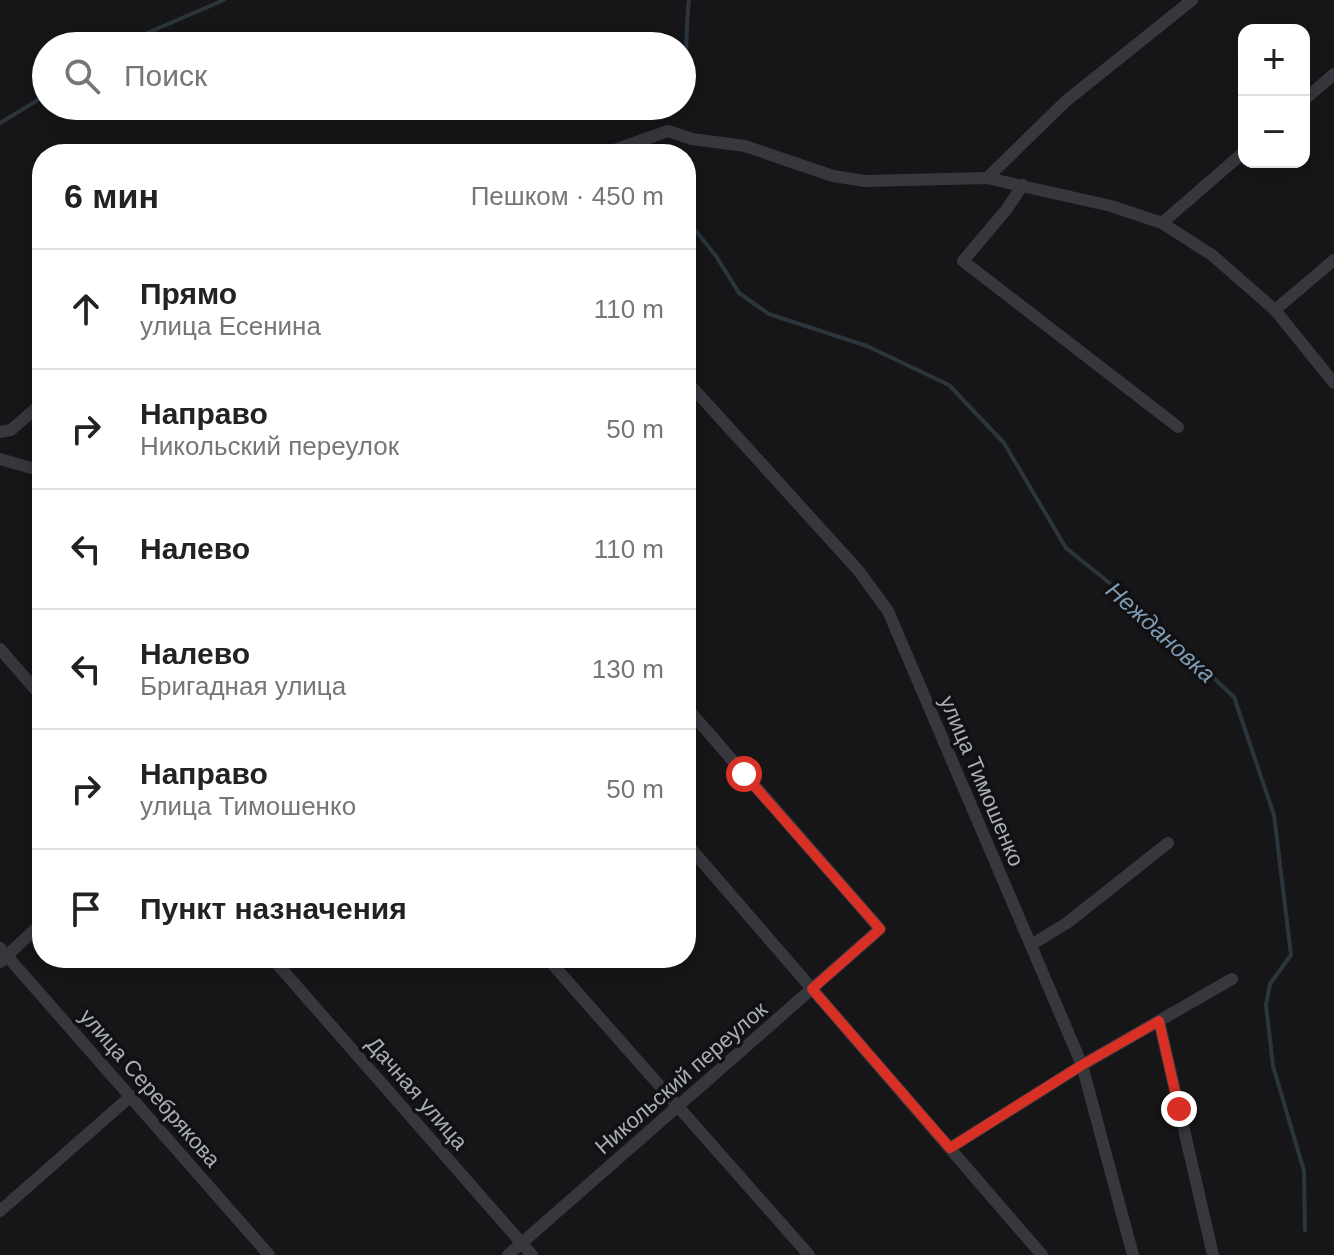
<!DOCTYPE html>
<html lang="ru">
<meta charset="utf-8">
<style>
:root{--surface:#fff;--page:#f2f2f2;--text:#222;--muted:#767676;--line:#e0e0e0}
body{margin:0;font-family:Helvetica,sans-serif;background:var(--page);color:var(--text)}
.controls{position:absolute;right:24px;top:24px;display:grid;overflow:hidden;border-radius:16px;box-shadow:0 4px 20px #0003}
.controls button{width:72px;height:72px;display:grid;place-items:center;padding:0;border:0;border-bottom:2px solid var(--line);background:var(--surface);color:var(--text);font:40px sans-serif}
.stop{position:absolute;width:24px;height:24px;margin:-18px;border:6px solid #d93025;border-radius:50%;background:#fff}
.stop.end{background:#d93025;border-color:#fff;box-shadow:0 2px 8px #0008}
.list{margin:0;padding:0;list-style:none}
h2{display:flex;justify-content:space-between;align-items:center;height:104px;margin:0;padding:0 32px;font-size:34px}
h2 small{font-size:26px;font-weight:400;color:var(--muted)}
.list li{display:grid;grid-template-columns:52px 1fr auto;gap:24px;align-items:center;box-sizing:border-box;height:120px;padding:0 32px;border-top:2px solid var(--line)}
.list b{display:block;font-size:30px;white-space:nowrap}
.list p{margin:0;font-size:26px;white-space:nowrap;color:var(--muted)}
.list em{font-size:26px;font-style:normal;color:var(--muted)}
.icon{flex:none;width:44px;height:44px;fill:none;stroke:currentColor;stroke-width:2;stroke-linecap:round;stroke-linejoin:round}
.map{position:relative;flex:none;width:1334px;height:1255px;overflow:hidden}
.search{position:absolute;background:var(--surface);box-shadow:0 4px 20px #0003;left:32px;top:32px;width:664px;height:88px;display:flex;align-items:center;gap:20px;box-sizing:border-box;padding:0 28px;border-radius:44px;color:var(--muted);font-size:30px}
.panel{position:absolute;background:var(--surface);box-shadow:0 4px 20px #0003;left:32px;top:144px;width:664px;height:824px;border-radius:32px}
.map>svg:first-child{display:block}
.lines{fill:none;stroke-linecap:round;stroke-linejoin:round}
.stream{stroke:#2c353c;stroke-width:4}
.minor{stroke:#37383d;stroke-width:12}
.route{stroke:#d93025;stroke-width:10}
.labels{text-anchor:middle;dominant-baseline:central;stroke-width:7;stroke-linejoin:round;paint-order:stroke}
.street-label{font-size:22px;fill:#a8adb8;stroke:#111113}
.water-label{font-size:24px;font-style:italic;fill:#7f9bb3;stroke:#111113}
</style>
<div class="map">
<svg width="1334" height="1255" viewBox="0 0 1334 1255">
<rect width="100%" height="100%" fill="#161618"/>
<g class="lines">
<g class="stream">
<path d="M117,46L224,0"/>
<path d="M684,99C687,66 685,33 689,0"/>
<path d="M0,123L46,95"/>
<path d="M671,154L672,153"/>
<path d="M686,219L716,256L739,293L769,314L867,346L949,385L1004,443L1066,548L1132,601L1234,697L1274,815L1291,955L1270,984L1266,1005L1273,1066L1304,1171L1305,1230"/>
</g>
<g class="minor">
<path d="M1304,100L1334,74"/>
<path d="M603,154L668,131L692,139L745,146L833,176L865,181L987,178L1111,206L1162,223L1212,255L1275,310L1334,383"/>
<path d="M987,178L1066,101L1192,0"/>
<path d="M1023,185L1006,210L963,261L1178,427"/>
<path d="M1162,223L1244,152"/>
<path d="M1275,310L1334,260"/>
<path d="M686,387L691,386L858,570L888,611L1082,1065L1133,1255"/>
<path d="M0,432L11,430L42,403"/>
<path d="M0,459L42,471"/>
<path d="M0,649L42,697"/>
<path d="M686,843L1042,1255"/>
<path d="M1031,945L1067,923L1168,843"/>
<path d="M0,948L269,1255"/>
<path d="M272,958L532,1255"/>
<path d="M547,958L809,1255"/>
<path d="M0,962L42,923"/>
<path d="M1159,1021L1213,1255"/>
<path d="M950,1148L1082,1065L1232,979"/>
<path d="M0,1211L131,1096"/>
<path d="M508,1255L880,929L686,707"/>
</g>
</g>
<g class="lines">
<path class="route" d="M744,774L880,929L812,989L950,1148L1082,1065L1159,1021L1179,1109"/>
</g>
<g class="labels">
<g class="street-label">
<text transform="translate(982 781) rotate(67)">улица Тимошенко</text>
<text transform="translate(681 1078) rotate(-41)">Никольский переулок</text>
<text transform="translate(150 1088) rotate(49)">улица Серебрякова</text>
<text transform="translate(417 1093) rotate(49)">Дачная улица</text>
</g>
<g class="water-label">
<text transform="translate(1161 632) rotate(42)">Неждановка</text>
</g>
</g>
</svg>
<div class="controls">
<button>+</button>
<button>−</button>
</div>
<div class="stop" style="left:744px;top:774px"></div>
<div class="stop end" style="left:1179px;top:1109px"></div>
<div class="search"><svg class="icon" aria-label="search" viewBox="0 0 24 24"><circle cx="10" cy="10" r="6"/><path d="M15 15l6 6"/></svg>Поиск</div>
<section class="panel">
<h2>6 мин<small>Пешком · 450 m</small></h2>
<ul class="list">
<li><svg class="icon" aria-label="ahead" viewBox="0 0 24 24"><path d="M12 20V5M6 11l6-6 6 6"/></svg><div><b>Прямо</b><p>улица Есенина</p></div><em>110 m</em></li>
<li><svg class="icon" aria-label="right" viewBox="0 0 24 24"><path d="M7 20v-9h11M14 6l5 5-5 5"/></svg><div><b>Направо</b><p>Никольский переулок</p></div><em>50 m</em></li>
<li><svg class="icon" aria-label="left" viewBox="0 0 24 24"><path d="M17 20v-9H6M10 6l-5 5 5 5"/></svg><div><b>Налево</b></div><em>110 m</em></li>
<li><svg class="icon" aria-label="left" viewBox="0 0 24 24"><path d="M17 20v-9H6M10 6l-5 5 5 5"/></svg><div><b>Налево</b><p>Бригадная улица</p></div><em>130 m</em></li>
<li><svg class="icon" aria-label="right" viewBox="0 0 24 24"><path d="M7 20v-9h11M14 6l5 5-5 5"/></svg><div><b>Направо</b><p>улица Тимошенко</p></div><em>50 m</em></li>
<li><svg class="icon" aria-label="arrive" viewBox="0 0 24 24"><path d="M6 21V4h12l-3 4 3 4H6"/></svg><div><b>Пункт назначения</b></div></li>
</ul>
</section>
</div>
